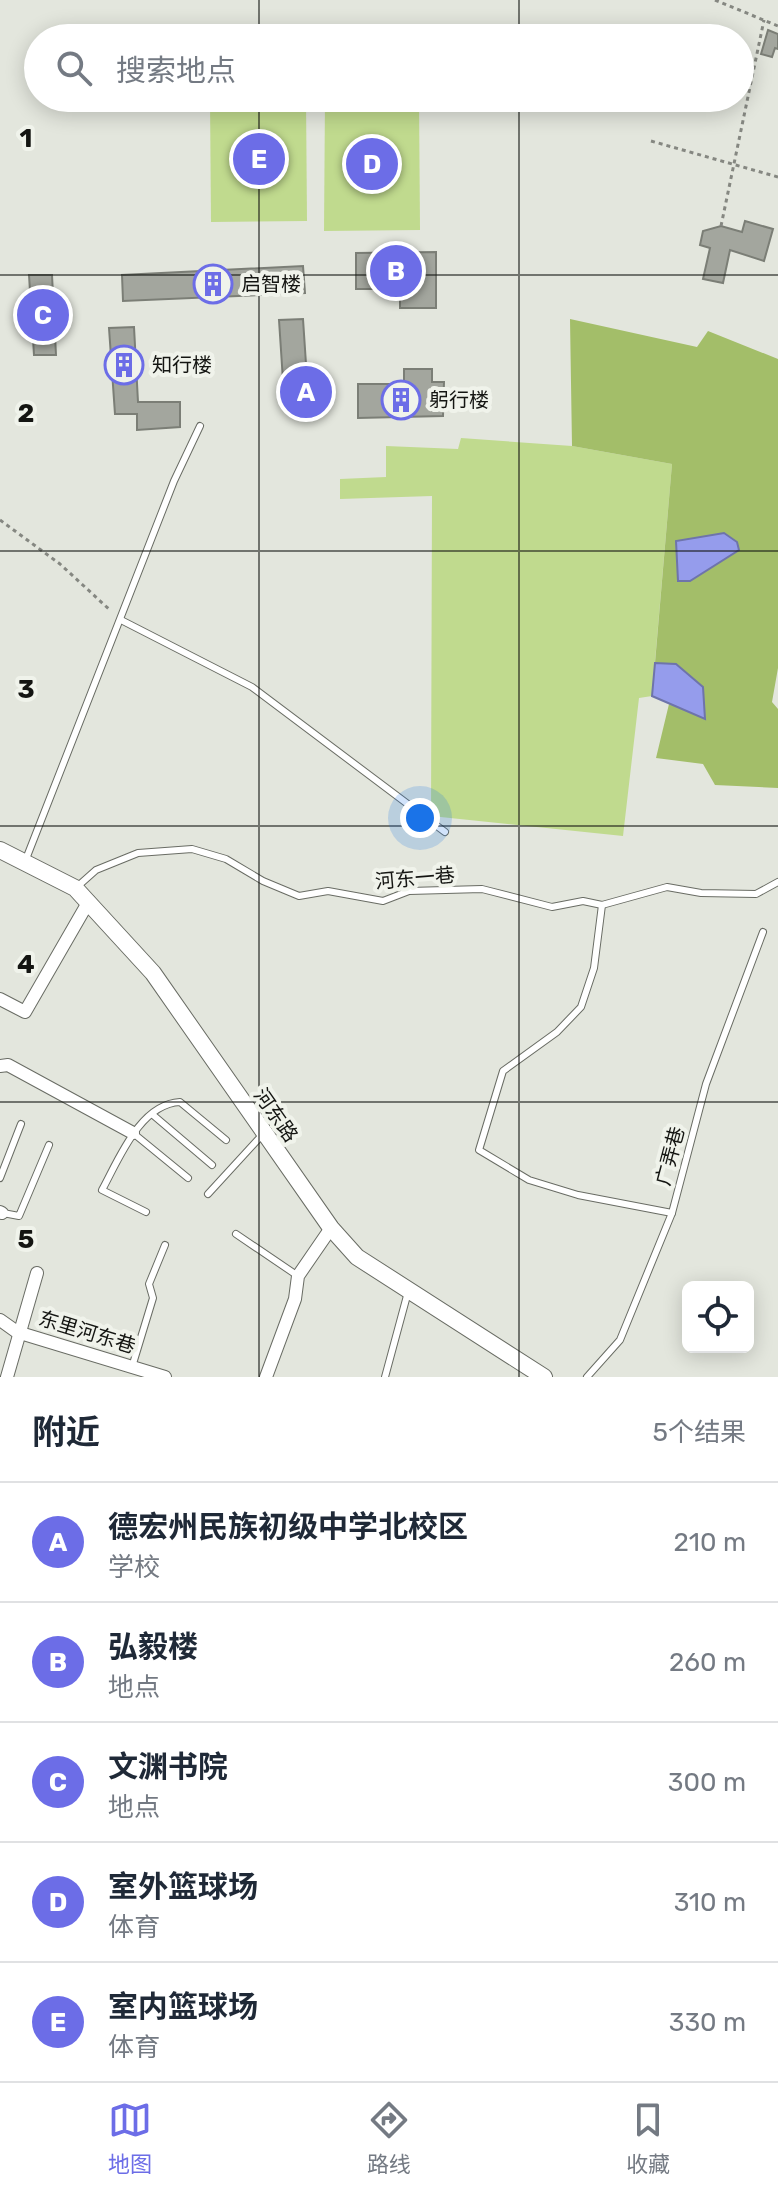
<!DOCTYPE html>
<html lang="zh">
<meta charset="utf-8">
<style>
:root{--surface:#fff;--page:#f6f6f7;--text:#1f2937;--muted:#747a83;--line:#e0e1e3;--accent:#6c6de7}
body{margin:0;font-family:Rubik,"Noto Sans SC",sans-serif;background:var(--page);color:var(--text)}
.controls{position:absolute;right:24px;bottom:24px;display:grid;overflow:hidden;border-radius:12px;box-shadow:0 4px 20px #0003}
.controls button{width:72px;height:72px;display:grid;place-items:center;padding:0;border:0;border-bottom:2px solid var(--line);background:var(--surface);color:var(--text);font:40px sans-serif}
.you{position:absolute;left:420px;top:818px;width:28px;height:28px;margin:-20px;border:6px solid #fff;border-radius:50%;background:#1a73e8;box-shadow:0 0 0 12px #1a73e833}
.badge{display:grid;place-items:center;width:52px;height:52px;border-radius:50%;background:var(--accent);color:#fff;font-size:26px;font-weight:700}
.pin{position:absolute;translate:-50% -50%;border:4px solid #fff;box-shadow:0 2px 8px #0006}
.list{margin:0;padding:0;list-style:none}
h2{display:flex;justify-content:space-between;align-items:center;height:104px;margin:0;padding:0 32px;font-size:34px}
h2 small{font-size:26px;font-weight:400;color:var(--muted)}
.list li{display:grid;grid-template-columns:52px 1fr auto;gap:24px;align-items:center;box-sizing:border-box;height:120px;padding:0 32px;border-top:2px solid var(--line)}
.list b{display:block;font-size:30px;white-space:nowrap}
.list p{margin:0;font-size:26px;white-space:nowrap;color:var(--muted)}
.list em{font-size:26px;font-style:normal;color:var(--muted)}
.icon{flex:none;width:44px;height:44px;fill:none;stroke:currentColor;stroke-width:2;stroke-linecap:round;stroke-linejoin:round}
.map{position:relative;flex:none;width:778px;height:1377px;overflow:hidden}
.search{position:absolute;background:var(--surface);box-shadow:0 4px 20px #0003;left:24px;right:24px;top:24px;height:88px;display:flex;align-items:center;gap:20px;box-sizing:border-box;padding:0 28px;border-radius:44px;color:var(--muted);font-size:30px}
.sheet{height:704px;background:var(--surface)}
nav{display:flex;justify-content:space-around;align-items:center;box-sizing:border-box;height:112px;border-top:2px solid var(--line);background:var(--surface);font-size:22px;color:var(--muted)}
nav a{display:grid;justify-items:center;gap:4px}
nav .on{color:var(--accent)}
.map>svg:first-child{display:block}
.green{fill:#c0da8e}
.forest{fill:#a3be69}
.water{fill:#959cec;stroke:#6e74ab;stroke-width:2}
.building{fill:#a3a69e;stroke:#7b7e76;stroke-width:2}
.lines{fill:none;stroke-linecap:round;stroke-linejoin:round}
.service-casing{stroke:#696c64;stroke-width:8}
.minor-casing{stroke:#696c64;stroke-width:14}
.secondary-casing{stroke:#696c64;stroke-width:18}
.path{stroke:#858781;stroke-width:3;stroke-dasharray:4 4;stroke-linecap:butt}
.service{stroke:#fff;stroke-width:6}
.minor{stroke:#fff;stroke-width:12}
.secondary{stroke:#fff;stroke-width:16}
.grid{fill:none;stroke:#141512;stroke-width:2;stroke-opacity:0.55}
.labels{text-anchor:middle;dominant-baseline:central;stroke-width:8;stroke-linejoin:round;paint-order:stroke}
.poi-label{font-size:20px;fill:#141512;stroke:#f0f3eb;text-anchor:start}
.street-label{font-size:20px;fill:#141512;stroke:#f0f3eb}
.grid-label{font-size:26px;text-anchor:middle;font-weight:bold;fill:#141512;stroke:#f0f3eb;stroke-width:8;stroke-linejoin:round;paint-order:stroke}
</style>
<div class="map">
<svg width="778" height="1377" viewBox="0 0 778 1377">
<rect width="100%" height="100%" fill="#e3e6dd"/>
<g class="green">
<path d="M210,98H306L307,221L211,222Z"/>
<path d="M325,98H419L420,230L324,231Z"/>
<path d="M461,438L572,446L672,464L652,696L639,698L623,836L431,816L432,496L340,499V479L386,477V446L458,449Z"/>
</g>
<path class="forest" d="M570,319L697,347L708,331L778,359V668L772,702L778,709V788L715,785L703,764L656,758L669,704L705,718L676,664L655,663L672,464L572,446Z"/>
<g class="water">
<path d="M724,533L737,542L739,550L690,581H678L676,541Z"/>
<path d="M655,663L676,664L703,687L705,719L652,696Z"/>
</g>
<g class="building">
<path d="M768,30L778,34V49L775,48L772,57L761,54Z"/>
<path d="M745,221L773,229L764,261L730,250L723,283L703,279L710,248L700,245L703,231L721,226L742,232Z"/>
<path d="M436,252V308H400V289H356V253Z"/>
<path d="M303,266L305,293L123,301L122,275Z"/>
<path d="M29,275H52L56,355H34Z"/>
<path d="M303,319L309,409L285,411L279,320Z"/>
<path d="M134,327L138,402H180V427L137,430V414H115L109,328Z"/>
<path d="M404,369H432V382H444L443,416L358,418V384H404Z"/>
</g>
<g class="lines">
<defs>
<g id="service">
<path d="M121,620L252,687L445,832"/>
<path d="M26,859L174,481L200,426"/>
<path d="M78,886L96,870L138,853L192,849L226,859L263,881L299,896L328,891L383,901L409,891L482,889L552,907L583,901L602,905L667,887L701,893L756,894L778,882"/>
<path d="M602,905L594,968L581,1007L557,1032L503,1071L479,1150L529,1180L578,1195L672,1213"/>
<path d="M153,1115L212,1165"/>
<path d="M133,1133L188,1178"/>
<path d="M0,1178L21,1124"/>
<path d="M208,1194L263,1134"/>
<path d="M146,1212L102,1190C119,1159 140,1104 180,1102L226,1140"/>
<path d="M3,1213L19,1216L49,1145"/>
<path d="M236,1234L298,1276"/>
<path d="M132,1367L153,1298L149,1284L165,1245"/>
<path d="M385,1377L408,1292"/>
<path d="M587,1377L620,1340L672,1213L706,1084L763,932"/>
</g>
<g id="minor">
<path d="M0,999L25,1012L89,901"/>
<path d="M0,1066L8,1065L133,1133"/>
<path d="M0,1212L2,1213"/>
<path d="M0,1320L17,1332L165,1377"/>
<path d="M7,1377L37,1273"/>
<path d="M266,1377L295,1299L298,1276L331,1228"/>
</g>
<path id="secondary" d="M0,850L75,888L153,973L331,1228L357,1257L544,1377"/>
</defs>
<use href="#service" class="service-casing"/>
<use href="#minor" class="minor-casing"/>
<use href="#secondary" class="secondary-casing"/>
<g class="path">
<path d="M715,0L778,26"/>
<path d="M651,141L778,177"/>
<path d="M721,226L764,20"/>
<path d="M0,520L60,564L111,611"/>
</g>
<use href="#service" class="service"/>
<use href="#minor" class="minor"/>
<use href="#secondary" class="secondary"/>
</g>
<path class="grid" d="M259,0V38M519,0V38M259,98V1377M519,98V1377M0,275H778M0,551H778M0,826H778M0,1102H778"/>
<defs>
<symbol id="building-ring" viewBox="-11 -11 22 22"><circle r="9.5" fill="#f0f3eb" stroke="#6c6de7" stroke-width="1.5"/><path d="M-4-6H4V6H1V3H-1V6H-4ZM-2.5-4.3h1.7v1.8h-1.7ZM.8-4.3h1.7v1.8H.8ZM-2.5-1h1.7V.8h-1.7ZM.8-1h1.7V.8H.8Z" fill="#6c6de7"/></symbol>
</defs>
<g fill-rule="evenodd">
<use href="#building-ring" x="191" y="262" width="44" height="44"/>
<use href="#building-ring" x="102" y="343" width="44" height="44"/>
<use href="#building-ring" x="379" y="378" width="44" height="44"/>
</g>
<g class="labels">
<g class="poi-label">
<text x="241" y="284">启智楼</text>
<text x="152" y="365">知行楼</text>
<text x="429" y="400">躬行楼</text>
</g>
<g class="street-label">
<text transform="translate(415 878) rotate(-5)">河东一巷</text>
<text transform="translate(276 1115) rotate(55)">河东路</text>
<text transform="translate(670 1156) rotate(-75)">广弄巷</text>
<text transform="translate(87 1332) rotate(17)">东里河东巷</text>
</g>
</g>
<g class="grid-label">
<text x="26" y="147">1</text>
<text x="26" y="422">2</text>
<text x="26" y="698">3</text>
<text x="26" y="973">4</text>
<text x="26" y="1248">5</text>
</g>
</svg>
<div class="controls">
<button><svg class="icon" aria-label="locate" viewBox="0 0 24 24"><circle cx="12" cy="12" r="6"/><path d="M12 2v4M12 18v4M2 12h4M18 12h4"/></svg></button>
</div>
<div class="you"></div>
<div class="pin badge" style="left:306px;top:392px">A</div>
<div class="pin badge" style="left:396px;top:271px">B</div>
<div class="pin badge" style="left:43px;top:315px">C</div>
<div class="pin badge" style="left:372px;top:164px">D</div>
<div class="pin badge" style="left:259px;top:159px">E</div>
<div class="search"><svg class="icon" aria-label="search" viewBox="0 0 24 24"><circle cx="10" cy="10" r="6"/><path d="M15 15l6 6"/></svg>搜索地点</div>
</div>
<section class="sheet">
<h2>附近<small>5个结果</small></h2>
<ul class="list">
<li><span class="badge">A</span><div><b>德宏州民族初级中学北校区</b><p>学校</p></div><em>210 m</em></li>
<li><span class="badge">B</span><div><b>弘毅楼</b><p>地点</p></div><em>260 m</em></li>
<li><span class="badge">C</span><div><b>文渊书院</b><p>地点</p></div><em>300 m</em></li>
<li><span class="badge">D</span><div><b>室外篮球场</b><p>体育</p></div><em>310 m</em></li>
<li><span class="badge">E</span><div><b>室内篮球场</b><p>体育</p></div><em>330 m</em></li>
</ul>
</section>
<nav>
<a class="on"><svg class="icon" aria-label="map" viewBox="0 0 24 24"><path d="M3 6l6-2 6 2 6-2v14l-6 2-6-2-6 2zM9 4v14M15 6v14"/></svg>地图</a>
<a><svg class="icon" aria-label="directions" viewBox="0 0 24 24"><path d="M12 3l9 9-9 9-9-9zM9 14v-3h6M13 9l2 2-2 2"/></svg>路线</a>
<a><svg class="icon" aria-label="saved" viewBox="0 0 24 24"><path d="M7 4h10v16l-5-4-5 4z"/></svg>收藏</a>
</nav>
